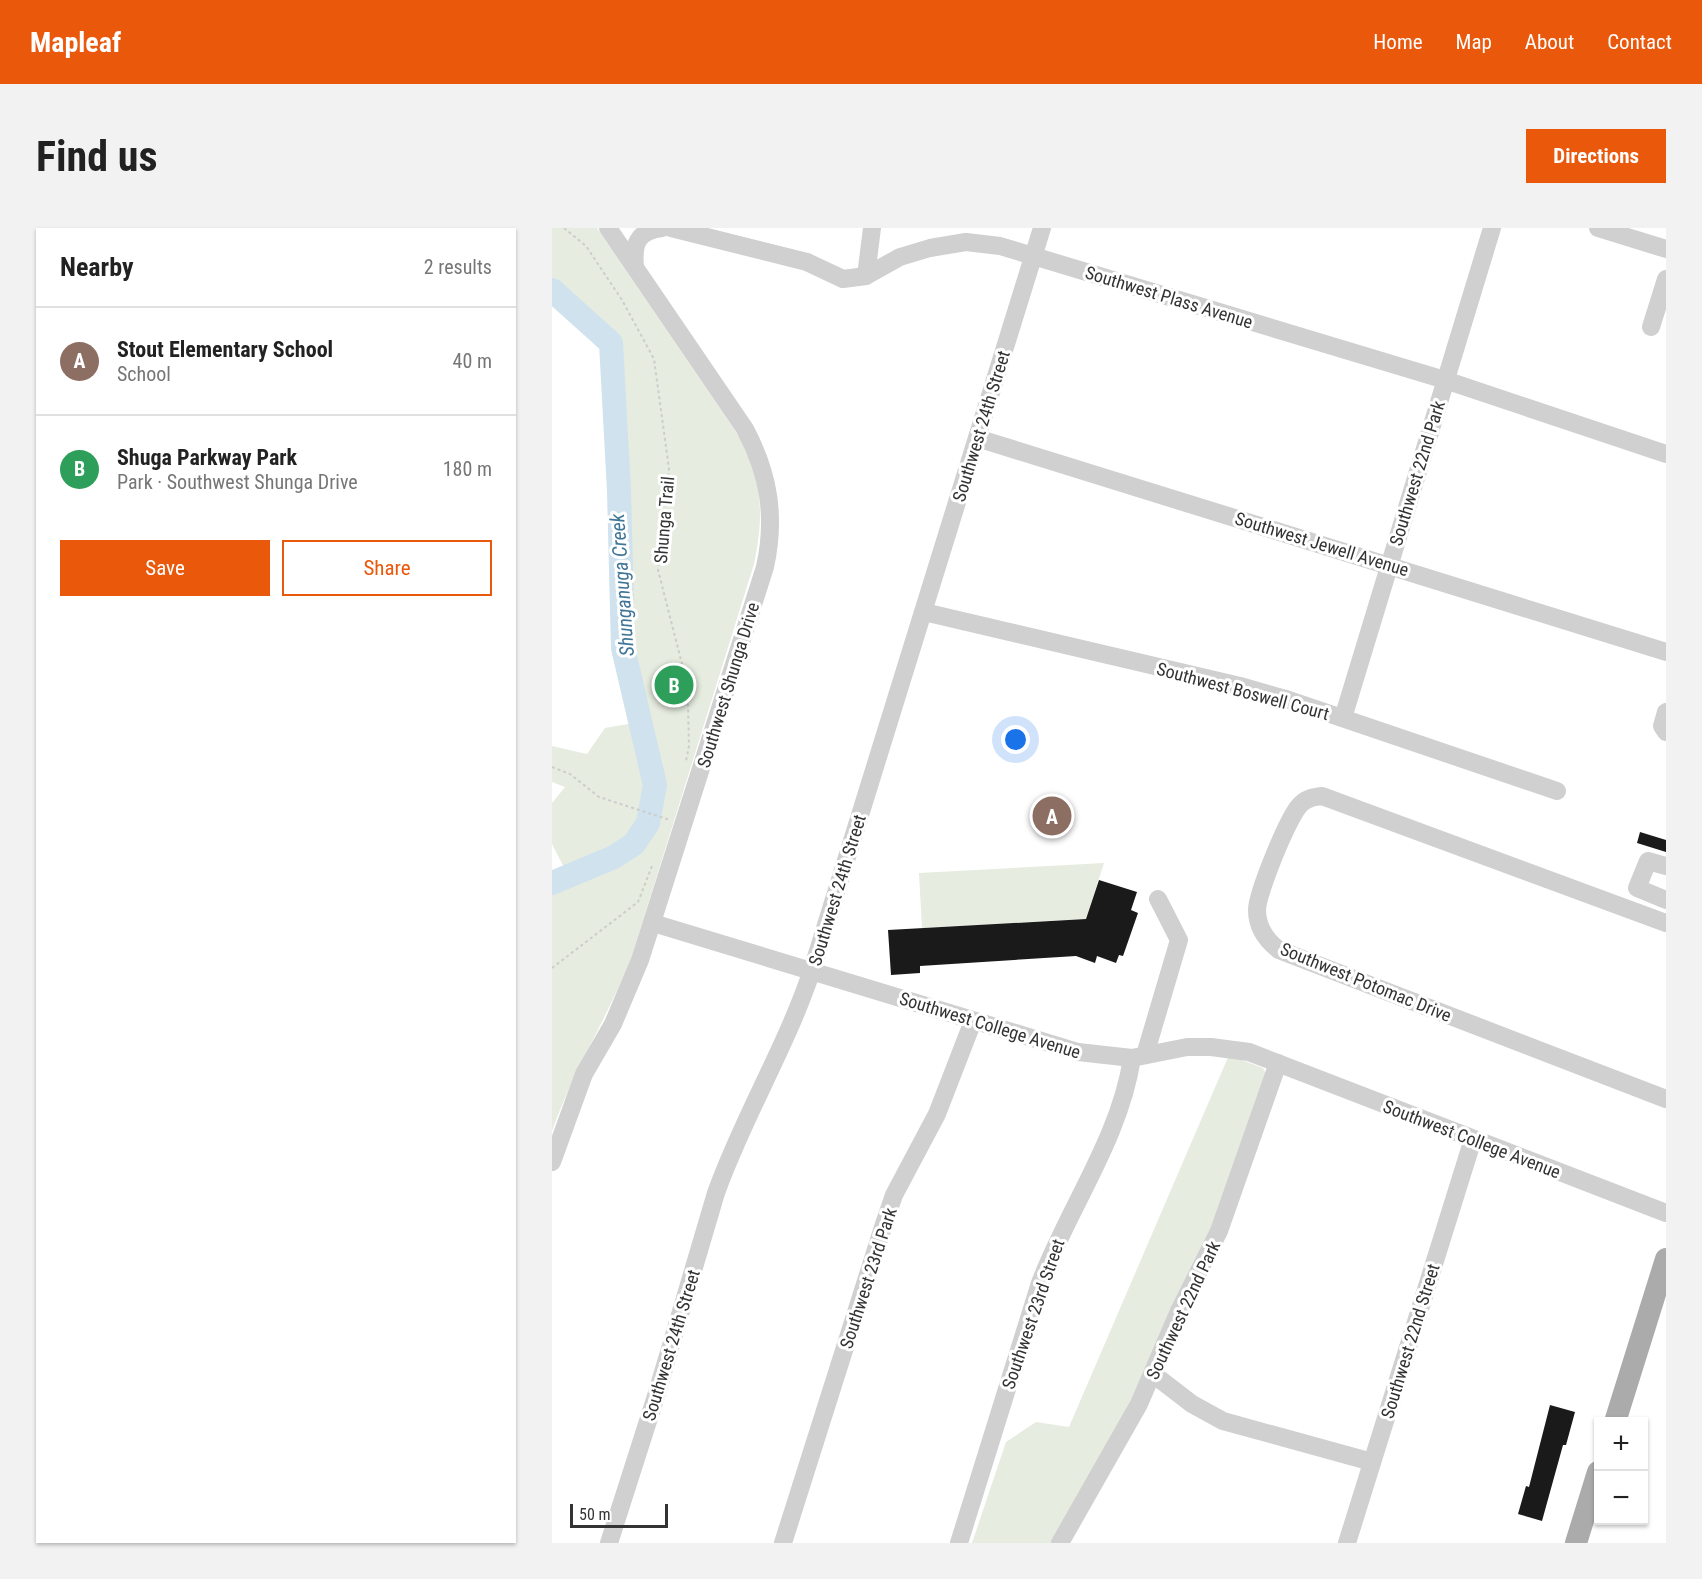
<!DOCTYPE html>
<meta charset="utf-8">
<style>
:root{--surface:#fff;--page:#f2f2f2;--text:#222;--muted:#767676;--line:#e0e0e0;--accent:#ea580c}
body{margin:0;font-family:"Roboto Condensed",sans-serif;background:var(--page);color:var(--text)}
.controls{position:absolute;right:18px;bottom:18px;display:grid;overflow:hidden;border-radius:0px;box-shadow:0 2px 4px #0004}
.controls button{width:54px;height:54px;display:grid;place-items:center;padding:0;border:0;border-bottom:2px solid var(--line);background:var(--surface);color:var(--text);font:30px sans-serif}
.scale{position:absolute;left:18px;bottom:15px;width:98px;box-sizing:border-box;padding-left:6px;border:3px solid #333;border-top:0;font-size:16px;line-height:21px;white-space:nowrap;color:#333;-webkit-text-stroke:4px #fff;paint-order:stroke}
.you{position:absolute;left:464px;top:512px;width:21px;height:21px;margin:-15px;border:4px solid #fff;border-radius:50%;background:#1a73e8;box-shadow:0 0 0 9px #1a73e833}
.badge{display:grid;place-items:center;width:39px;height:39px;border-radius:50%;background:var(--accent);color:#fff;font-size:20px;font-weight:700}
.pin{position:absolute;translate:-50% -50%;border:3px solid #fff;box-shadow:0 2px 6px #0006}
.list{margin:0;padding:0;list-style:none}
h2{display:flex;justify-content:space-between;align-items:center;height:78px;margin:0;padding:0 24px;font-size:26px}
h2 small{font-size:20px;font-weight:400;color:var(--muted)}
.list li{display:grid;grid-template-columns:39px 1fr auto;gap:18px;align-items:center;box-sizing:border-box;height:108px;padding:0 24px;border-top:2px solid var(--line)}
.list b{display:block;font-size:22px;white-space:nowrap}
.list p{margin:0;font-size:20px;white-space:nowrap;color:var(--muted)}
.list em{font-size:20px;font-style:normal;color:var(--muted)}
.actions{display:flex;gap:12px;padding:18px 24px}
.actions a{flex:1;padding:14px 0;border:2px solid var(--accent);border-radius:0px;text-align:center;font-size:21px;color:var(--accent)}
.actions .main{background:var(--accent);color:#fff}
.map{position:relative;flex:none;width:1114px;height:1315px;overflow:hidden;border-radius:0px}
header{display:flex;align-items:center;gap:36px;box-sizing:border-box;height:84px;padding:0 30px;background:var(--accent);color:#fff}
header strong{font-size:28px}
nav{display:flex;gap:33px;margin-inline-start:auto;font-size:21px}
.intro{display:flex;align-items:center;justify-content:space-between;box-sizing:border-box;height:144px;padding:0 36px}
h1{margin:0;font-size:42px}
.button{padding:15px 27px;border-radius:0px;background:var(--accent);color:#fff;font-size:21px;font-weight:700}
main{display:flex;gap:36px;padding:0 36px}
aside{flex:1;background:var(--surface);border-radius:0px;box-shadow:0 2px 4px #0004}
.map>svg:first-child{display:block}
.green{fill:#e6ecdf}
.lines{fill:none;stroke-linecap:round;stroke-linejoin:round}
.river{stroke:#cfe2ee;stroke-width:24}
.building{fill:#1a1a1a}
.path{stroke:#cdcdcd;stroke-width:2;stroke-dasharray:3 3;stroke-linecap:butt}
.minor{stroke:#d0d0d0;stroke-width:18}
.major{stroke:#ababab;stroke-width:22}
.labels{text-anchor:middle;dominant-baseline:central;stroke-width:6;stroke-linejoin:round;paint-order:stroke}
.street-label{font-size:18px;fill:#333;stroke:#fff}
.water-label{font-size:20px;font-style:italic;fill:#3f7597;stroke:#fff}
</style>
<header>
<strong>Mapleaf</strong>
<nav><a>Home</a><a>Map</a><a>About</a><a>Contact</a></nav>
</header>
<div class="intro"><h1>Find us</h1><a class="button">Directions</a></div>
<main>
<aside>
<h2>Nearby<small>2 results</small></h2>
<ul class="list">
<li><span class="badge" style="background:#8d6e63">A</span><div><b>Stout Elementary School</b><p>School</p></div><em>40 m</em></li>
<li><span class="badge" style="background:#2e9e5b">B</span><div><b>Shuga Parkway Park</b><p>Park · Southwest Shunga Drive</p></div><em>180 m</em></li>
</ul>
<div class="actions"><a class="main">Save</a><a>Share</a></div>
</aside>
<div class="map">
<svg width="1114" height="1315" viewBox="0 0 1114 1315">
<rect width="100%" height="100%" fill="#fff"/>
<g class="green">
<path d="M0,0H45L188,210C211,255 212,288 202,336L79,731C55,790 21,843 0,903V655L16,647L0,616V575L13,559L0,554V518L35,526L53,500L88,494L71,420L67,263L59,115L0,62Z"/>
<path d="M552,635L534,691L370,700L367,645Z"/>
<path d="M677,827L711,840L715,848L671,973L598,1138L501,1315H420L454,1214L484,1194L517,1199Z"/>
</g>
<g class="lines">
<path class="river" d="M0,62L59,115L67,263L71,420L103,557L96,595L82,616L62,629L0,655"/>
</g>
<g class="building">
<path d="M1088,604L1114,612V624L1085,615Z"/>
<path d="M547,652L585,664L579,682L586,685L571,728L567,727L564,735L545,728L543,735L524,728L368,738V745L339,747L336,702L534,691Z"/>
<path d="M998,1177L1023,1184L1014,1217H1011L990,1293L966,1286L974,1258L977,1259Z"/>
</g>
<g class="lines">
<g class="path">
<path d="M12,0L34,18L70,72L102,131L117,241L106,342L130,436L136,478L137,518L134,533"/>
<path d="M0,539L18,546L47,569L118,592"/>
<path d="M0,740L86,674L100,638"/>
</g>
<g class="minor">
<path d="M119,0L255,34L291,51L314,48L348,29L378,20L414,14L448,18L893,152L1114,226"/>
<path d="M1046,0L1114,21"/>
<path d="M83,39C81,16 85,3 110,0"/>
<path d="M314,48L320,0"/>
<path d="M1099,99L1114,51"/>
<path d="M425,210L1114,424"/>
<path d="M372,384L688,458L737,472L1005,563"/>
<path d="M1114,484L1110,498L1114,504"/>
<path d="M791,490L940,0"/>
<path d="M1114,638L1096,633L1085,660L1114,672"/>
<path d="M101,695L526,824L580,830L635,819H659L697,824L1114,985"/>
<path d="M1114,695L770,568C762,569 755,570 749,576C737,586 705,666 705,682C705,699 714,712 727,722L1114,871"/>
<path d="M593,827L627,712L606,671"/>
<path d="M0,934L32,846L61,796L88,732L213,339C224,289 217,246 193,201L56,0"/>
<path d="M601,1146L640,1176L671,1193L820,1234"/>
<path d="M57,1315L104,1168L164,965C191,889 234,820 260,742L490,0"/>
<path d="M231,1315L332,996L342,967L385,886L421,793"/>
<path d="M407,1315L488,1055C517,979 568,910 580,830"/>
<path d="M508,1315L587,1176L627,1083L667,1003L726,835"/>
<path d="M795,1315L921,911"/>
</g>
<g class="major">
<path d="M1063,1194L1114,1031"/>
<path d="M1024,1315L1046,1244"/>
</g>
</g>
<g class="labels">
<g class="street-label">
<text transform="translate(617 69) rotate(17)">Southwest Plass Avenue</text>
<text transform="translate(429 198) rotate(-73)">Southwest 24th Street</text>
<text transform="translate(865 245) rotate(-73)">Southwest 22nd Park</text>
<text transform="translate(112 292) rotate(-85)">Shunga Trail</text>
<text transform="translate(770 316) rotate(17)">Southwest Jewell Avenue</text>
<text transform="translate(176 457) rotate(-73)">Southwest Shunga Drive</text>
<text transform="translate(691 463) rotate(15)">Southwest Boswell Court</text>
<text transform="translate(285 662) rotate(-73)">Southwest 24th Street</text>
<text transform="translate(814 754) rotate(22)">Southwest Potomac Drive</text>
<text transform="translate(438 797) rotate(17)">Southwest College Avenue</text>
<text transform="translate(920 911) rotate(21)">Southwest College Avenue</text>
<text transform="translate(316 1050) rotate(-72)">Southwest 23rd Park</text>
<text transform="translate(631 1082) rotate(-65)">Southwest 22nd Park</text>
<text transform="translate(481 1086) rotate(-71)">Southwest 23rd Street</text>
<text transform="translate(858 1113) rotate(-73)">Southwest 22nd Street</text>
<text transform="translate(119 1117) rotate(-73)">Southwest 24th Street</text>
</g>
<g class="water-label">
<text transform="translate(70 357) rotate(-94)">Shunganuga Creek</text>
</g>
</g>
</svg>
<div class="controls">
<button>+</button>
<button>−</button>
</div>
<div class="scale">50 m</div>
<div class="you"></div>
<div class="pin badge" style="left:500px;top:588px;background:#8d6e63">A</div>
<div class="pin badge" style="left:122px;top:457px;background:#2e9e5b">B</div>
</div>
</main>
